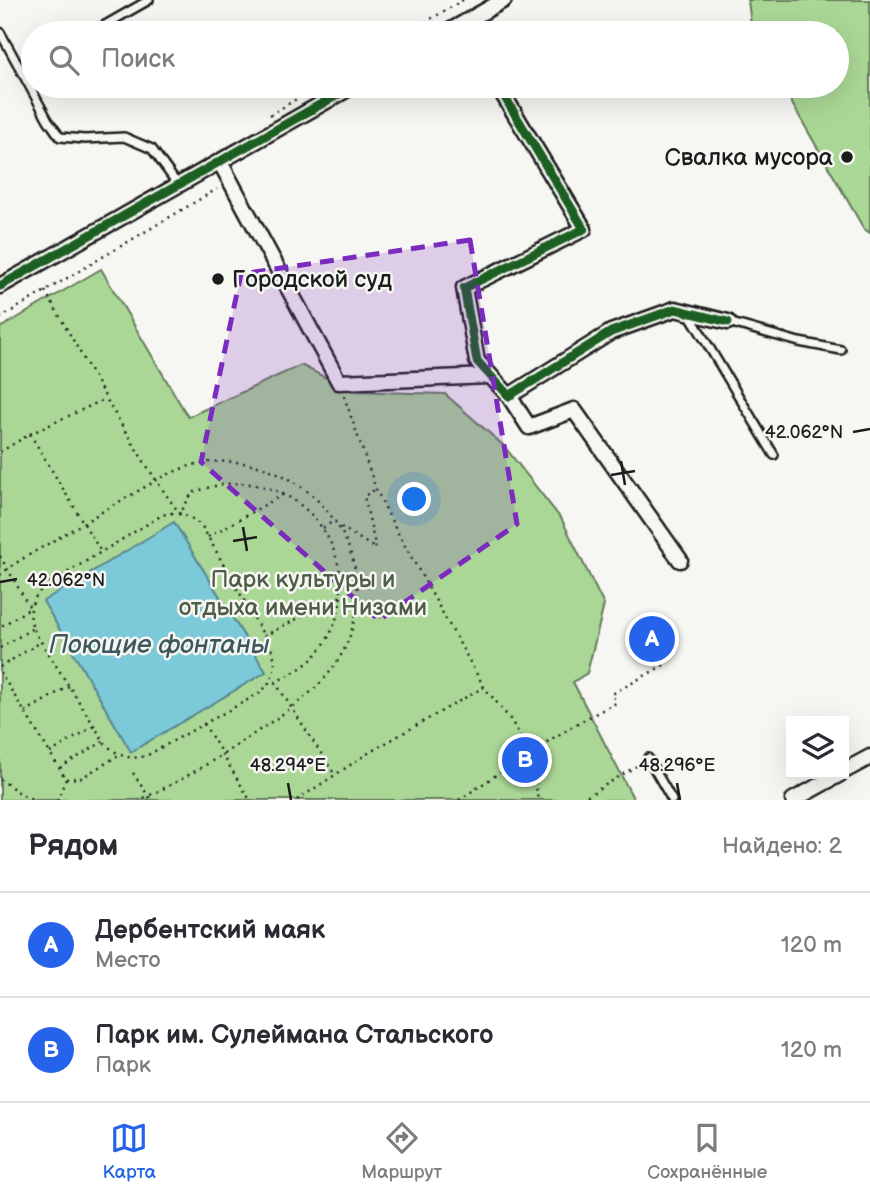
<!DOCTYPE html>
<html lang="ru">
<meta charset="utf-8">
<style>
:root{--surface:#fff;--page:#f7f7f7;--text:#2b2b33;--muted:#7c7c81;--line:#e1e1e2;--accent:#2563eb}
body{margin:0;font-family:"Balsamiq Sans",sans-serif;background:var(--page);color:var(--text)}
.controls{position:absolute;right:21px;bottom:21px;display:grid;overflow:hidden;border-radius:0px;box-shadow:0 7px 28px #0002}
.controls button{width:63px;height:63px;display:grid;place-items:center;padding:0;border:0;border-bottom:2px solid var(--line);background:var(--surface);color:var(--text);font:35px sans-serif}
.you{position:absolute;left:415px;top:500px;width:24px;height:24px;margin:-18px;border:5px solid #fff;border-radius:50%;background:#1a73e8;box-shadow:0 0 0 10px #1a73e833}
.badge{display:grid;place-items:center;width:46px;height:46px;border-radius:50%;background:var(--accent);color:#fff;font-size:23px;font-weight:700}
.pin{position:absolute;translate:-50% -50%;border:4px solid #fff;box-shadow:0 2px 7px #0006}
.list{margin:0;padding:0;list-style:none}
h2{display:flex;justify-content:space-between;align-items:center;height:91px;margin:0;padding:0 28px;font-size:30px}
h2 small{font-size:23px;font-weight:400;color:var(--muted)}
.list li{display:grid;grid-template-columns:46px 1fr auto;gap:21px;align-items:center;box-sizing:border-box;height:105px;padding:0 28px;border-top:2px solid var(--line)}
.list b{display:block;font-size:26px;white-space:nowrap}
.list p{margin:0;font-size:23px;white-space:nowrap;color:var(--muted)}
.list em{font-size:23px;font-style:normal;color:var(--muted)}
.icon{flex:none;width:38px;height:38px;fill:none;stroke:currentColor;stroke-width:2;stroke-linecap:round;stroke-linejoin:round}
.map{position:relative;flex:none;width:870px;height:800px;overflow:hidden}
.search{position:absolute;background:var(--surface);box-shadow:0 7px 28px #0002;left:21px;right:21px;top:21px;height:77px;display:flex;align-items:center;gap:18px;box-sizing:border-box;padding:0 24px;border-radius:38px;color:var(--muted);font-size:26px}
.sheet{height:301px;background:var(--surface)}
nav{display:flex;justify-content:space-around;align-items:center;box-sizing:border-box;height:98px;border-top:2px solid var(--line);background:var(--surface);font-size:19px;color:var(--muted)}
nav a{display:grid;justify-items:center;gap:4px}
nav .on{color:var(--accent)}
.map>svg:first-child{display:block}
.green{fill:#aad796;stroke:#637a59;stroke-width:2}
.water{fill:#7bc9d9;stroke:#55848d;stroke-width:2}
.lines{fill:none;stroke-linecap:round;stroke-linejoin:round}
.lane-casing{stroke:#1c1c1c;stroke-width:12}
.street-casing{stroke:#1c1c1c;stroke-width:19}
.path{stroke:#1c1c1c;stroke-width:2.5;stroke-dasharray:2 5;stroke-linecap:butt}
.lane{stroke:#f6f6f2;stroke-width:7}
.street{stroke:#f6f6f2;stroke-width:14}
.cycleway-casing{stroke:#f6f6f2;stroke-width:13}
.cycleway{stroke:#1b5e20;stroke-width:9}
.marked{fill:#7b2cbf;fill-opacity:0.2;stroke:#7b2cbf;stroke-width:5;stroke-dasharray:14 9;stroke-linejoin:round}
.ticks{fill:none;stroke:#1c1c1c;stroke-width:2.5}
.poi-dot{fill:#1c1c1c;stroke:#f6f6f2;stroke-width:2.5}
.labels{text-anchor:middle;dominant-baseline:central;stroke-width:5;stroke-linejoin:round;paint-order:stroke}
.poi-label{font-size:24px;fill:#1c1c1c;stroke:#f6f6f2;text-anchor:end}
.park-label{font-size:24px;fill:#4e5d47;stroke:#f6f6f2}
.water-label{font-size:26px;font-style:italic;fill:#3d595e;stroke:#f6f6f2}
.ticks-label{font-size:18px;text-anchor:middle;fill:#1c1c1c;stroke:#f6f6f2;stroke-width:5;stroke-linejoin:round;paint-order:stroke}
</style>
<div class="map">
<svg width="870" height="800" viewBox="0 0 870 800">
<rect width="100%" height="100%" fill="#f6f6f2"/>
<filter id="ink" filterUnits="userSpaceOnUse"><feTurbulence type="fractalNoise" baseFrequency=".0143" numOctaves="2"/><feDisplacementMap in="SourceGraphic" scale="14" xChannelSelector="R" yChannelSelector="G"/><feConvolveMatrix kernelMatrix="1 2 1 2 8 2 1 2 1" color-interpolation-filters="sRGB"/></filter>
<g filter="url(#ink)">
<g class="green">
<path d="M748,0H870V233L864,229L782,86H837V33H752Z"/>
<path d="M101,269L188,417L301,365L352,391L445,394L504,446L562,520L604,605L587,673L573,682L634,800H0V328Z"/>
</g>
<path class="water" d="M174,522L266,672L131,752L43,601Z"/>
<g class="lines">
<defs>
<g id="lane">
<path d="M0,32L48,120L60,137L85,139L124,137L152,149L178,185"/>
<path d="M91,33L149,0"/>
<path d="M22,73L33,67"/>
<path d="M688,312L774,455"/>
<path d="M728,322L799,342L841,350"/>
<path d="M648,758L672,800"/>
</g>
<g id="street">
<path d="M446,33L504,0"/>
<path d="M498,86L584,229L464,288L477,361L509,396L611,332L675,309L728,322"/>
<path d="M220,162L339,382L490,376"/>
<path d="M0,286L353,86"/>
<path d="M509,396L529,427L574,410L680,560"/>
<path d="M844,771L870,757"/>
<path d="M793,800L840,774"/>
</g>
</defs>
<use href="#lane" class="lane-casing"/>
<use href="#street" class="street-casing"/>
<g class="path">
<path d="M407,33L463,0"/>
<path d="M270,115L318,86"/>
<path d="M45,291C89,366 128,444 180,514L192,493C211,486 230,481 250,484C334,495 372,599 311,660C299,671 284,677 270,685"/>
<path d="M0,318L217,189"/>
<path d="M344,396L376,489L394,526L484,687L510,719L531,753L538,800"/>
<path d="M30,434L101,552"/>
<path d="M0,452L30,434L105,399"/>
<path d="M171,513C185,514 194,518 203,528L273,652C277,669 273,681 260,693L146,756C129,760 117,756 105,743L36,634C26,616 30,599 45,586L154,520L162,515Z"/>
<path d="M341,527L376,549L364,496L376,489"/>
<path d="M323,528L335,520"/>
<path d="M208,537L284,494"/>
<path d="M0,556L30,608L0,627"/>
<path d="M0,575C19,559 42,548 63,535C85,522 108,508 131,495C154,482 177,467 203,463C311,447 395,561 340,657C321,690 288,710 258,731C221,756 181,782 139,800"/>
<path d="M264,636L341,596"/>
<path d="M0,648L33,628"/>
<path d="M0,667L41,642"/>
<path d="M0,672L66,779L57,800"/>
<path d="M275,682L335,775"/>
<path d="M25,712L69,686"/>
<path d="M204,724L250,800"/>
<path d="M50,753L94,726"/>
<path d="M60,768L104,741"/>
<path d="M133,773L151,800"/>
<path d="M0,779L21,794L34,800"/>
<path d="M66,779L81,778L119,755"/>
<path d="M297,800L370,752L484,687"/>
<path d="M459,800C510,766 561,730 616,703L612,694L664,665"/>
<path d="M581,800L638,765"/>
</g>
<use href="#lane" class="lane"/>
<use href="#street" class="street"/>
<defs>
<g id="cycleway">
<path d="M498,86L584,229L464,288L477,361L509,396L611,332L675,309L728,322"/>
<path d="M0,286L353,86"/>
</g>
</defs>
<use href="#cycleway" class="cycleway-casing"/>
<use href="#cycleway" class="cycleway"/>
</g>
</g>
<path class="marked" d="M470,240L517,524L379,620L201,462L241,274Z"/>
<path class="ticks" d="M853,432L870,429M621,461L625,485M611,475L635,471M243,527L247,551M233,541L257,537M0,582L17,579M288,783L291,800M677,783L680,800"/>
<g class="poi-dot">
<circle cx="847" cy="157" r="7"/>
<circle cx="218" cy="279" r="7"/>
</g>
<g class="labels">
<g class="poi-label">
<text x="833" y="157">Свалка мусора</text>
<text x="232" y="279" text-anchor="start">Городской суд</text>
</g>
<g class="park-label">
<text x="303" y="579">Парк культуры и<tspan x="303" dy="28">отдыха имени Низами</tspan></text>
</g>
<g class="water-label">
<text x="159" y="645">Поющие фонтаны</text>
</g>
</g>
<g class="ticks-label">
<text x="804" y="438">42.062°N</text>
<text x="66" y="586">42.062°N</text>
<text x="288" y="771">48.294°E</text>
<text x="677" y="771">48.296°E</text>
</g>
</svg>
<div class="controls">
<button><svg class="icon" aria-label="layers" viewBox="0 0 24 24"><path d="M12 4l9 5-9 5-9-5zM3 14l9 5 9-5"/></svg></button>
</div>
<div class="you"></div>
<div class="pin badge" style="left:652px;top:639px">A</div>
<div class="pin badge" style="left:525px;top:760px">B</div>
<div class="search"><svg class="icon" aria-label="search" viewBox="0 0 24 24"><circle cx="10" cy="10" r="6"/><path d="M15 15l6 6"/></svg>Поиск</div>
</div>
<section class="sheet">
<h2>Рядом<small>Найдено: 2</small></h2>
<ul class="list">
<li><span class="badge">A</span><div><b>Дербентский маяк</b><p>Место</p></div><em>120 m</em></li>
<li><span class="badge">B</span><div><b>Парк им. Сулеймана Стальского</b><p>Парк</p></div><em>120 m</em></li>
</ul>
</section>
<nav>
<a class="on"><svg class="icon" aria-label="map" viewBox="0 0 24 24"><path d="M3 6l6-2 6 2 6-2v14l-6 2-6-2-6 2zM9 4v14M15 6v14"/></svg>Карта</a>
<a><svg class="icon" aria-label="directions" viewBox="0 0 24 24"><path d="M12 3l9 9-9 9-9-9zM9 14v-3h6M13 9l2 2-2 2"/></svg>Маршрут</a>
<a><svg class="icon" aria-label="saved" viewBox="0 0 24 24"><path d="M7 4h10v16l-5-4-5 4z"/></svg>Сохранённые</a>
</nav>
